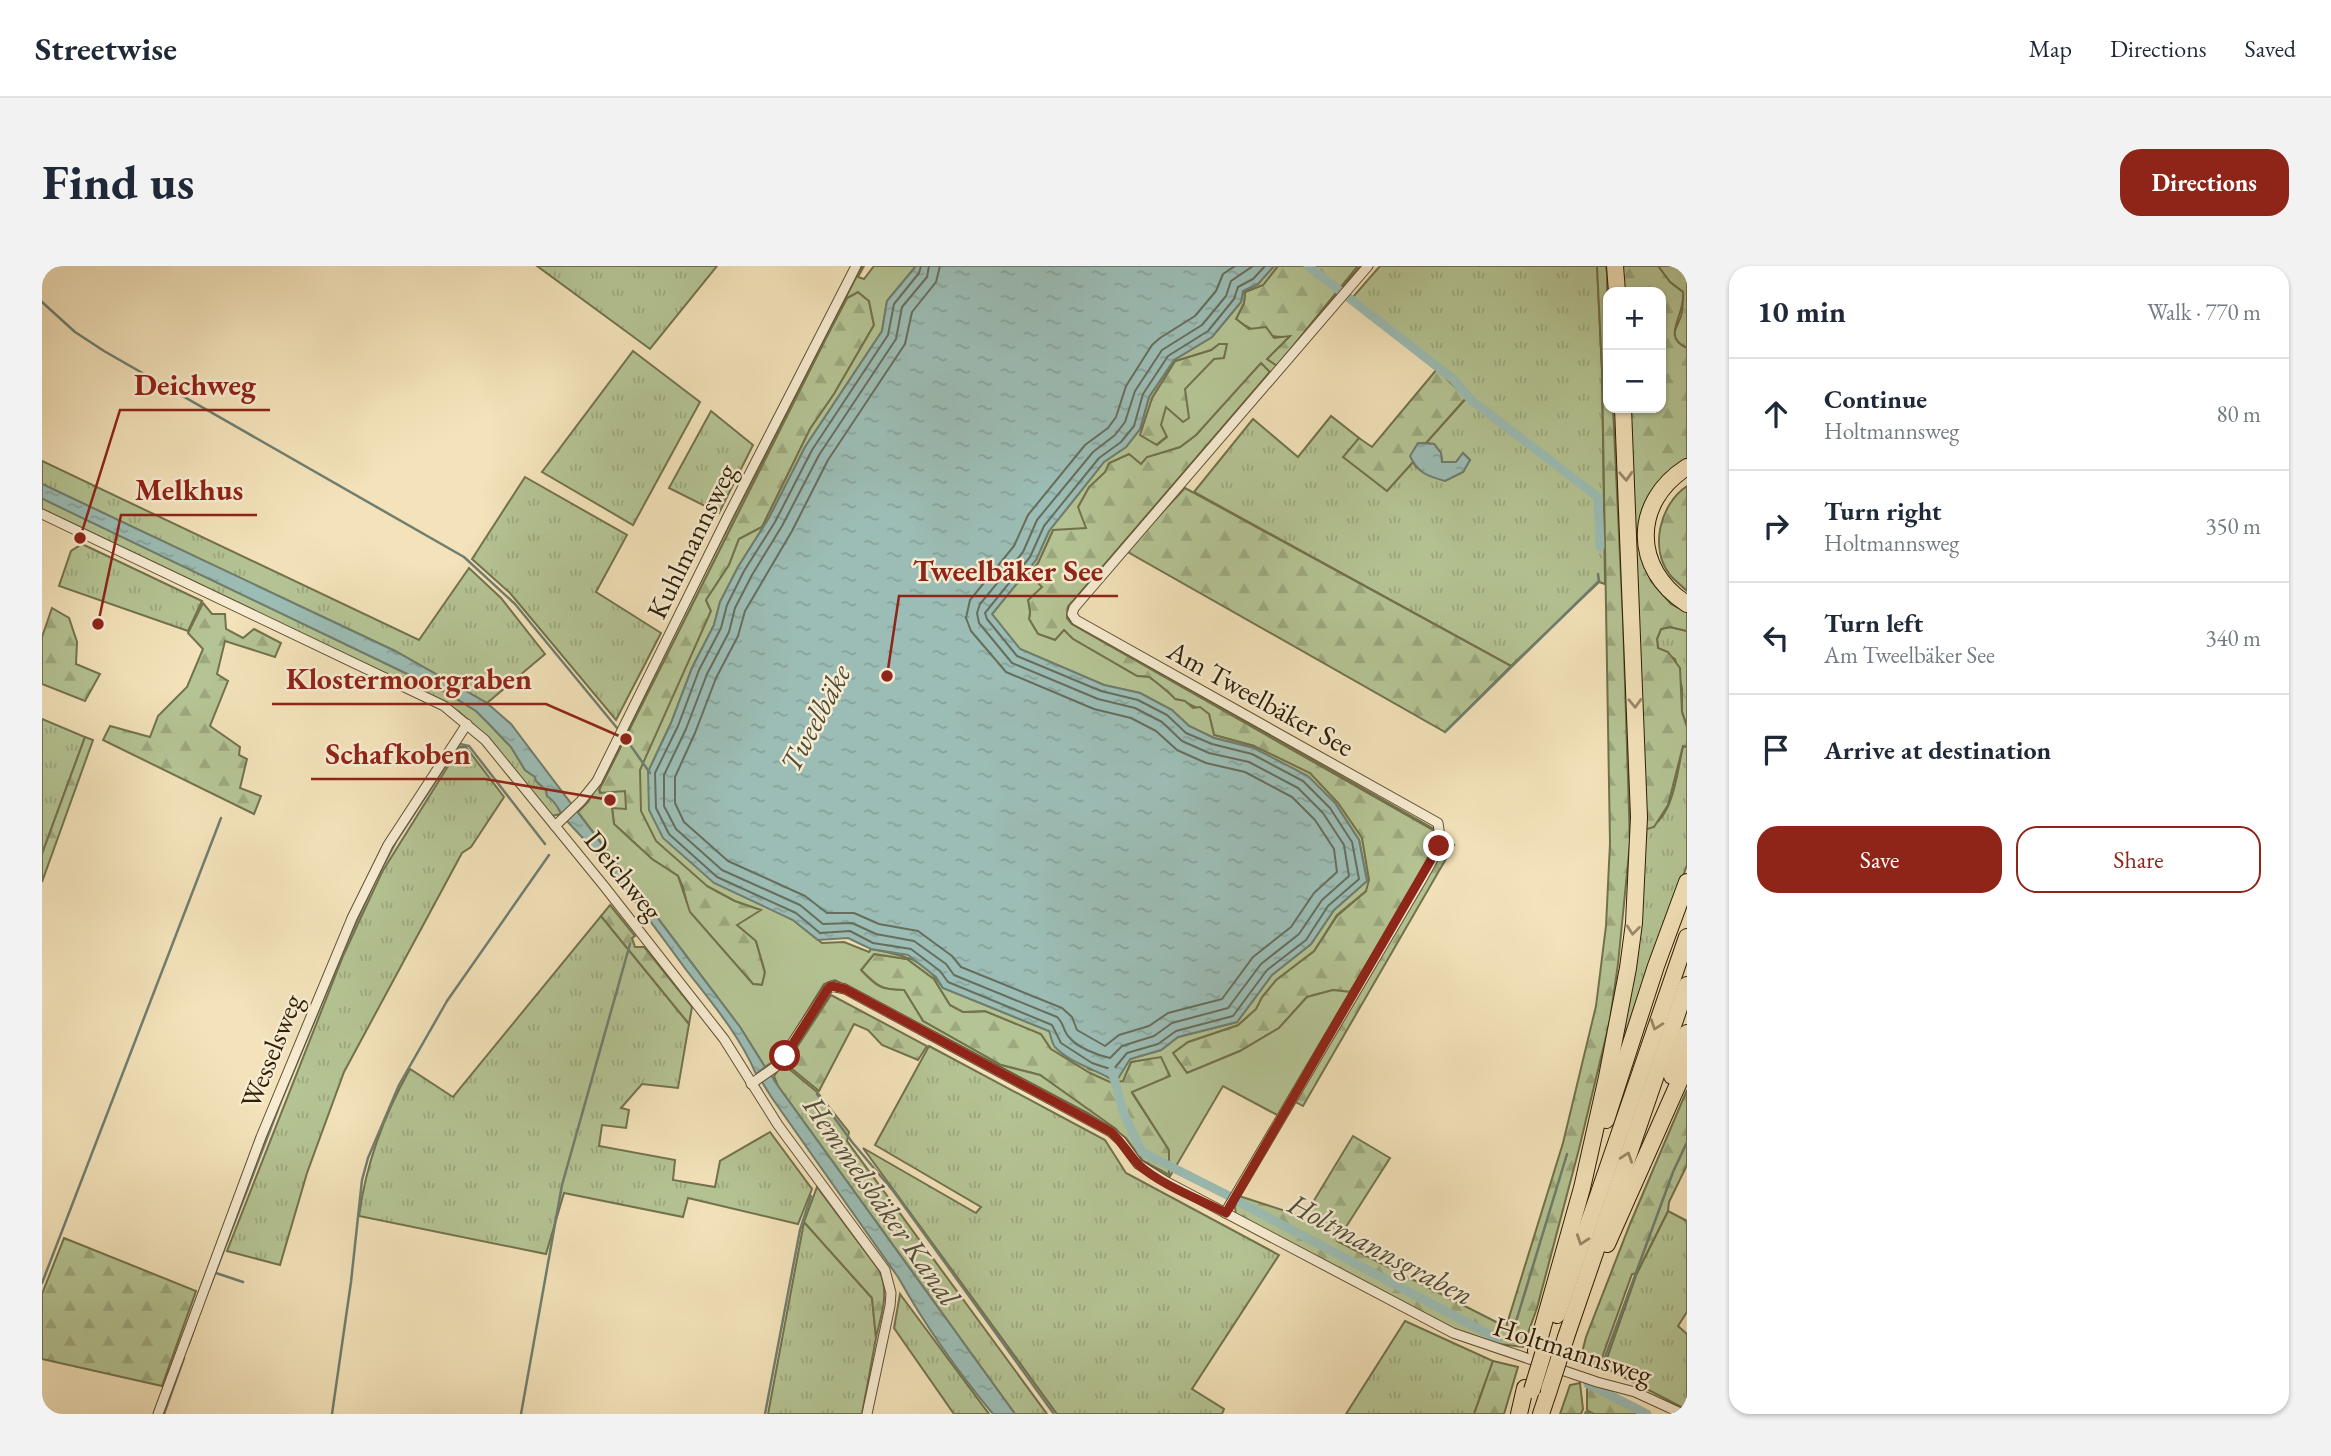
<!DOCTYPE html>
<meta charset="utf-8">
<style>
:root{--surface:#fff;--page:#f2f2f3;--text:#1f2937;--muted:#747a83;--line:#e0e1e3;--accent:#8f2418}
body{margin:0;font-family:"EB Garamond",serif;background:var(--page);color:var(--text)}
.controls{position:absolute;right:21px;top:21px;display:grid;overflow:hidden;border-radius:14px;box-shadow:0 2px 5px #0004}
.controls button{width:63px;height:63px;display:grid;place-items:center;padding:0;border:0;border-bottom:2px solid var(--line);background:var(--surface);color:var(--text);font:35px sans-serif}
.stop{position:absolute;width:21px;height:21px;margin:-16px;border:5px solid #8f2418;border-radius:50%;background:#fff}
.stop.end{background:#8f2418;border-color:#fff;box-shadow:0 2px 7px #0008}
.list{margin:0;padding:0;list-style:none}
h2{display:flex;justify-content:space-between;align-items:center;height:91px;margin:0;padding:0 28px;font-size:30px}
h2 small{font-size:23px;font-weight:400;color:var(--muted)}
.list li{display:grid;grid-template-columns:46px 1fr auto;gap:21px;align-items:center;box-sizing:border-box;height:112px;padding:0 28px;border-top:2px solid var(--line)}
.list b{display:block;font-size:26px;white-space:nowrap}
.list p{margin:0;font-size:23px;white-space:nowrap;color:var(--muted)}
.list em{font-size:23px;font-style:normal;color:var(--muted)}
.actions{display:flex;gap:14px;padding:21px 28px}
.actions a{flex:1;padding:16px 0;border:2px solid var(--accent);border-radius:21px;text-align:center;font-size:24px;color:var(--accent)}
.actions .main{background:var(--accent);color:#fff}
.icon{flex:none;width:38px;height:38px;fill:none;stroke:currentColor;stroke-width:2;stroke-linecap:round;stroke-linejoin:round}
.map{position:relative;flex:none;width:1645px;height:1148px;overflow:hidden;border-radius:21px}
header{display:flex;align-items:center;gap:42px;box-sizing:border-box;height:98px;padding:0 35px;background:var(--surface);border-bottom:2px solid var(--line)}
header strong{font-size:33px}
nav{display:flex;gap:38px;margin-inline-start:auto;font-size:24px}
.intro{display:flex;align-items:center;justify-content:space-between;box-sizing:border-box;height:168px;padding:0 42px}
h1{margin:0;font-size:49px}
.button{padding:18px 32px;border-radius:21px;background:var(--accent);color:#fff;font-size:24px;font-weight:700}
main{display:flex;gap:42px;padding:0 42px}
aside{flex:1;background:var(--surface);border-radius:21px;box-shadow:0 2px 5px #0004}
.map>svg:first-child{display:block}
.grass{fill:url(#grass-tufts);stroke:#72724c;stroke-width:2}
.forest{fill:url(#forest-firs);stroke:#72724c;stroke-width:2}
.green{fill:#b5c494;stroke:#72724c;stroke-width:2;fill-rule:evenodd}
.water{fill:url(#water-ripples);stroke:#707e6f;stroke-width:2}
.lines{fill:none;stroke-linecap:round;stroke-linejoin:round}
.shore{stroke:#666e5d;stroke-width:2}
.stream{stroke:#707e6f;stroke-width:2.5}
.canal{stroke:#9cbdb5;stroke-width:9}
.street-casing{stroke:#605032;stroke-width:11}
.highway-casing{stroke:#2f1f05;stroke-width:18}
.street{stroke:#f7ecd2;stroke-width:9}
.highway{stroke:#f3e2ba;stroke-width:16}
.highway-bridge-casing{stroke:#2f1f05;stroke-width:18;stroke-linecap:butt}
.highway-bridge{stroke:#f3e2ba;stroke-width:16}
.oneway{stroke:#9b8a69}
.route{stroke:#8f2418;stroke-width:9}
.labels{text-anchor:middle;dominant-baseline:central;stroke-width:5;stroke-linejoin:round;paint-order:stroke}
.street-label{font-size:28px;fill:#2f1f05;stroke:#f7ecd2}
.water-label{font-size:30px;font-style:italic;fill:#504e3a;stroke:#f7ecd2}
.leader{fill:none;stroke:#8f2418;stroke-width:2.5}
.callout-dot{fill:#8f2418;stroke:#f7ecd2;stroke-width:2.5}
.callout-label{font-size:30px;text-anchor:middle;font-weight:bold;fill:#8f2418;stroke:#f7ecd2;stroke-width:5;stroke-linejoin:round;paint-order:stroke}
</style>
<header>
<strong>Streetwise</strong>
<nav><a>Map</a><a>Directions</a><a>Saved</a></nav>
</header>
<div class="intro"><h1>Find us</h1><a class="button">Directions</a></div>
<main>
<div class="map">
<svg width="1645" height="1148" viewBox="0 0 1645 1148">
<defs>
<pattern id="grass-tufts" width="24" height="20" patternUnits="userSpaceOnUse" patternTransform="scale(1.75)"><rect width="24" height="20" fill="#b5c494"/><path d="M3 7l-1-3M5 7V3M7 7l1-3M15 17l-1-3M17 17v-4M19 17l1-3" fill="none" stroke="#9ca87e"/></pattern>
<pattern id="forest-firs" width="22" height="20" patternUnits="userSpaceOnUse" patternTransform="scale(1.75)"><rect width="22" height="20" fill="#b5c494"/><path d="M5 1l3.5 6h-7zM16 11l3.5 6h-7z" fill="#9ca87e"/></pattern>
<pattern id="water-ripples" width="26" height="14" patternUnits="userSpaceOnUse" patternTransform="scale(1.75)"><rect width="26" height="14" fill="#9cbdb5"/><path d="M2 4q2-2 4 0t4 0M15 11q2-2 4 0t4 0" fill="none" stroke="#87a29a"/></pattern>
</defs>
<rect width="100%" height="100%" fill="#f3e2ba"/>
<filter id="stains"><feTurbulence type="fractalNoise" baseFrequency=".00286" numOctaves="4"/><feColorMatrix values="0 0 0 0 .2 0 0 0 0 .09 0 0 0 0 .02 0 0 0 .5 -.17"/></filter>
<radialGradient id="worn" r=".72"><stop offset=".6" stop-color="#630" stop-opacity="0"/><stop offset="1" stop-color="#630" stop-opacity=".3"/></radialGradient>
<g class="grass">
<path d="M495,0H675L608,83Z"/>
<path d="M1338,0H1555L1560,104L1563,318L1557,316L1469,400L1152,226L1211,153L1256,191L1289,150L1317,172L1302,191L1345,225L1371,196L1374,201L1403,215L1421,206L1428,194L1421,187L1414,196H1400L1399,187L1392,178L1384,177L1428,128L1413,111L1310,32Z"/>
<path d="M1616,0H1643L1645,4V82C1624,73 1634,64 1639,50C1641,43 1641,34 1641,26L1628,16Z"/>
<path d="M591,85L658,136L591,259L500,206Z"/>
<path d="M669,145L711,179L677,247L627,222Z"/>
<path d="M0,195L377,374L427,302L459,332L503,388L445,437L353,385L0,218Z"/>
<path d="M483,211L585,269L554,326L619,367L574,454L468,327L430,293Z"/>
<path d="M0,232L405,427L434,445L447,458L469,481L483,504L493,511L494,515L504,524L505,530L517,538L519,548L510,550L506,547C478,510 451,474 416,445L0,244Z"/>
<path d="M40,278L160,335L146,365L17,320L29,285Z"/>
<path d="M1628,361L1645,365V461L1640,446V422L1633,393L1616,382L1615,373L1619,363Z"/>
<path d="M0,453L43,471L0,588Z"/>
<path d="M1641,480L1645,481V599L1571,809L1602,564C1632,555 1635,506 1641,480Z"/>
<path d="M418,481H424L462,531L429,581L420,587L302,806L265,907L238,999L185,985L301,690L340,606Z"/>
<path d="M559,650L647,758L636,822L600,818L579,842L587,844L584,862L560,859L557,880L633,894L631,914L673,921L678,895L728,866L770,923L756,958L646,932L641,951L522,927L504,988L317,950C324,897 342,849 368,803L411,831Z"/>
<path d="M887,780L1063,874L1084,907L1237,989L1150,1123L1182,1143L1180,1148H1015L821,882L934,947L939,941L833,879Z"/>
<path d="M741,798L775,826L807,866L805,875L1005,1148H973L736,820L732,810Z"/>
<path d="M1626,945L1645,955V1046L1636,1060L1645,1068V1144L1562,1101L1595,1007Z"/>
<path d="M762,956L830,1032L834,1072L820,1148H726Z"/>
<path d="M858,1028L947,1148H912L852,1062Z"/>
<path d="M1363,1055L1451,1095L1432,1148H1304Z"/>
</g>
<g class="forest">
<path d="M1236,0H1316L1235,100L1224,93L1247,71C1226,72 1210,66 1194,53L1202,37L1203,26L1221,19Z"/>
<path d="M1555,0H1564L1565,7L1566,142H1571L1581,353L1588,577L1576,698L1568,754L1537,883L1495,1042L1481,1081L1457,1078L1416,1065L1194,949L1193,941L1197,930L1262,951L1311,870L1348,892L1295,975L1464,1061L1521,877L1554,740L1564,660L1568,577L1560,104Z"/>
<path d="M1578,0H1616L1628,16L1641,26C1644,50 1618,70 1645,82V195L1622,212L1599,286L1609,315L1629,338L1645,346V365L1628,361L1619,363L1615,373L1616,382L1626,386L1638,402L1640,446L1645,461V481L1641,480L1626,539L1612,561L1602,564L1586,142H1619V26H1580Z"/>
<path d="M816,26L827,35L832,59L792,128L768,163L720,261L697,273L687,299L664,334L669,345L627,444L604,491L665,620L693,635L720,644L714,675L723,707L720,719L711,718L647,646L641,621L636,610L610,593L572,558L570,541L557,524L784,72L805,32Z"/>
<path d="M1177,78H1186L1182,92L1148,152L1114,179L1097,169L1110,132L1133,95L1169,84Z"/>
<path d="M1219,96L1228,106L1026,341L1025,352L1030,358L1391,564L1396,573L1377,611L1308,726L1291,724L1265,731L1237,762L1198,785L1145,807L1131,787L1146,776L1196,759L1214,743L1220,731L1234,714L1272,685L1295,650L1324,625L1212,480L1172,469L1167,448C1155,443 1145,435 1133,433C1129,428 1114,416 1107,411L1095,410L1031,373L1022,365L1013,374L996,368L987,353L988,346L986,334L999,321L987,309L996,297L1011,264L1036,241L1047,221L1063,206L1067,197L1087,188L1105,191L1138,181L1154,169Z"/>
<path d="M1395,103L1424,132L1384,177H1376L1369,190L1371,196L1345,225L1301,191L1317,172L1330,181Z"/>
<path d="M1645,220V325C1640,320 1633,315 1628,309C1607,282 1618,238 1645,220Z"/>
<path d="M1143,222L1469,400L1403,466L1084,285Z"/>
<path d="M161,337L170,348H183L184,363L201,372L212,363L239,377L233,391L183,375L175,408L186,415L168,460L198,481L197,489L205,493L198,522L219,530L212,548L61,474L68,460L108,471L116,450L145,421L161,383L146,367Z"/>
<path d="M10,342L27,352L35,376L34,398L58,408L43,435L0,418V371Z"/>
<path d="M43,471L51,474L0,616V588Z"/>
<path d="M1404,575L1412,579L1261,840L1252,835Z"/>
<path d="M568,639L593,670L590,672L593,681H602L650,741L647,758L559,650Z"/>
<path d="M832,688L865,693L892,713L908,739L921,746L943,745L999,768L1009,783L1081,814L1089,796L1119,790L1128,810L1090,827L1127,884V909L1101,895L1084,872L998,809L959,799L881,755L862,724C839,724 835,720 819,704Z"/>
<path d="M789,729L885,780L876,794L840,779L826,764L812,758L777,825L744,798Z"/>
<path d="M1645,824V899L1627,936L1626,945L1595,1007L1590,1008L1557,1100L1537,1098L1544,1071L1588,958Z"/>
<path d="M775,921L837,1004C848,1027 839,1049 834,1072L830,1032L762,956Z"/>
<path d="M22,972L154,1025L120,1120L0,1093V1028Z"/>
<path d="M1451,1095L1476,1101L1462,1148H1432Z"/>
<path d="M1538,1117L1541,1143L1539,1148H1518L1528,1119Z"/>
<path d="M1545,1120L1598,1148H1552L1545,1144Z"/>
</g>
<path class="green" d="M820,0H822L816,11L822,13L832,0H874L845,35L840,65L763,181L727,252L696,301L678,336L672,359L650,402L629,457L606,506L722,638L751,654L776,674L780,677L802,676L827,686L829,683C862,689 882,692 901,722L1007,765L1047,803L1061,807L1073,816L1088,793L1119,784L1136,771L1195,756L1230,709L1269,678L1292,644L1325,615L1317,574L1293,537L1212,482L1172,472L1147,460L1130,444L1098,427L1062,419L978,383L950,348L994,294L1007,265L1062,196L1084,181L1098,163L1107,131L1132,94L1170,71L1199,36L1201,25L1216,18L1232,0H1236L1221,19L1203,26L1202,37L1194,53L1207,63L1224,61L1232,72L1248,70L1225,93L1235,100L1316,0H1319L1080,284L1027,342L1026,352L1031,357L1392,563L1397,573L1377,612L1237,850L1181,820L1127,912L1100,897L1072,864L1046,847L793,714L782,718L737,791L723,801L698,761L536,546L546,536L578,481L630,371ZM816,26L827,35L832,59L792,128L768,163L720,261L697,273L687,299L664,334L669,345L598,504L599,545L614,575L665,620L693,635L719,644L695,659L714,675L723,706L720,719L711,718L648,646L636,610L610,593L572,558L570,542L584,543L583,525L558,527L557,524L784,72L805,32ZM1177,78H1185L1182,92L1172,93L1143,123L1147,152L1141,156L1124,141L1119,159L1125,171L1115,179L1098,169L1110,132L1133,95L1169,84ZM1219,97L1228,106L1026,341L1025,352L1030,358L1391,564L1396,573L1377,611L1308,726L1291,724L1265,731L1237,762L1198,785L1145,807L1131,787L1146,776L1196,759L1214,743L1220,731L1234,714L1272,685L1295,649L1324,625L1327,614L1320,572L1296,537L1268,507L1212,480L1172,469L1167,448L1158,441L1151,442L1143,435L1133,433C1129,428 1114,416 1107,411L1095,410L1031,373L1022,364L1013,374L996,368L987,353L988,346L986,334L1000,321L987,308L996,297L1011,264L1044,262L1036,241L1047,221L1063,206L1067,197L1087,188L1099,198L1105,191L1138,181L1154,169ZM832,688L865,693L892,713L908,739L921,746L943,745L999,768L1009,783L1048,807L1070,817L1081,815L1089,796L1119,791L1128,810L1090,826L1127,884V909L1101,895L1074,863L998,809L959,799L881,755L862,724C839,724 835,721 819,704Z"/>
<g class="water">
<path d="M874,0H1232L1216,18L1201,25L1199,36L1170,71L1132,94L1107,131L1098,163L1084,181L1062,196L1007,265L994,294L950,348L978,383L1062,419L1098,427L1130,444L1147,460L1172,472L1212,482L1266,510L1293,537L1317,574L1325,615L1292,644L1269,678L1230,709L1195,756L1136,771L1119,784L1088,793L1074,816C1057,804 1027,797 1013,781C1010,778 1009,770 1007,765L901,722L894,711L866,689L829,683L806,672L776,674L751,654L672,617L621,572L607,544L606,506L629,457L650,402L672,359L678,336L696,301L727,252L763,181L840,65L845,35Z"/>
<path d="M1376,177L1392,178L1399,187L1400,196H1414L1421,187L1428,194L1421,206L1403,215C1385,210 1376,207 1368,190Z"/>
<path d="M0,218L353,385L445,437L469,458L698,761L723,801L714,808C698,770 670,737 645,705C607,653 569,601 524,554C516,545 516,537 505,530L504,524L494,515L493,511L483,504L469,481L447,458L434,445L405,427L5,235L0,232Z"/>
<path d="M729,809L736,820L973,1148H951C916,1106 883,1059 856,1011L730,832L720,816Z"/>
</g>
<g class="lines">
<g class="shore">
<path d="M879,0L877,7L852,38L846,69L770,184L733,256L702,305L685,339L679,362L657,404L636,460L613,507L614,542L627,568L675,611L754,647L778,667L808,665L831,677L869,683L898,705L906,716L1010,759L1019,777L1050,797L1071,804L1085,787L1116,778L1134,765L1191,750L1225,704L1264,674L1286,640L1317,613L1310,576L1288,542L1261,515L1210,488L1170,478L1144,467L1125,449L1096,434L1059,425L975,390L945,353L943,347L988,291L1002,260L1057,192L1079,176L1092,160L1101,128L1126,90L1166,65L1192,33L1196,21L1211,13L1223,0"/>
<path d="M887,0L885,11L860,41L854,73L777,189L740,260L710,309L693,342L687,366L665,408L644,463L622,509V540L634,563L680,604L758,639L781,658L810,657L834,668L872,675L904,698L912,709L1015,751C1022,757 1021,765 1027,771C1036,782 1055,789 1068,792L1080,780L1112,770L1130,757L1186,742L1219,698L1257,668L1280,634L1307,610L1302,579L1281,547L1256,522L1207,496L1167,487L1140,475L1120,456L1093,442L1056,433L970,397L937,357L935,347L938,338L981,286L995,254L1051,186L1073,169L1083,156L1093,125L1120,84L1160,59L1184,30L1189,15L1211,0"/>
<path d="M898,0L894,16L870,46L863,78L786,194L750,265L703,345L696,370L674,412L653,467L633,511V537L642,556L686,595L763,630L785,647H812L837,658L876,665L910,690L919,701L1020,742L1030,751L1035,764L1063,780L1077,769L1107,760L1126,747L1180,733L1211,691L1249,661L1272,627L1295,606L1292,583L1273,554L1250,531L1203,506L1164,497L1135,484L1114,465L1089,452L1052,443L964,406L929,365L924,352L928,334L972,280L986,249L1043,179L1066,162L1074,151L1084,120L1110,79L1118,72L1153,50L1174,25L1181,8L1193,0"/>
</g>
<g class="stream">
<path d="M0,36L33,66L62,85L422,291L473,338L575,462"/>
<path d="M1403,466L1557,315L1556,308"/>
<path d="M584,473L608,507"/>
<path d="M775,828L810,876L852,926L1012,1148"/>
<path d="M174,1007L201,1016"/>
<path d="M0,1017L179,552"/>
<path d="M167,1023L240,833L301,686L333,615L355,574L418,478L427,480L503,578"/>
<path d="M1473,1059L1525,888"/>
<path d="M146,1080L155,1055"/>
<path d="M1559,1102L1631,906L1645,876"/>
<path d="M122,1148L142,1092"/>
<path d="M290,1148L309,1016L320,914L326,892L357,819L405,735L507,589"/>
<path d="M479,1148L520,919L588,678"/>
<path d="M723,1148L758,964L769,930"/>
<path d="M1543,1148L1544,1146L1548,1148"/>
</g>
<g class="canal">
<path d="M1266,0L1411,113L1429,134L1556,231L1558,281"/>
<path d="M1070,805L1082,848L1100,886L1187,930"/>
<path d="M1199,937L1456,1073"/>
<path d="M1546,1118L1605,1148"/>
</g>
<defs>
<g id="street">
<path d="M0,248L402,440L443,474L562,620L682,773L736,859L843,1004L849,1027L848,1040L825,1148"/>
<path d="M513,560L539,535L555,515L686,250L814,0"/>
<path d="M709,818L736,799L785,724L789,720L803,723L1069,866L1079,875L1096,898L1125,916L1411,1067L1555,1116L1593,1126L1641,1148"/>
<path d="M1183,947L1380,613C1391,592 1401,582 1396,557L1034,354L1030,348L1032,342L1326,0"/>
<path d="M116,1148L219,871L310,652L346,579L425,458"/>
</g>
<g id="highway">
<path d="M1573,0L1575,26"/>
<path d="M1645,201C1590,236 1590,303 1645,338"/>
<path d="M1630,810L1645,767"/>
<path d="M1564,854L1614,700L1645,616"/>
<path d="M1565,978L1645,798"/>
<path d="M1515,1049L1645,671"/>
<path d="M1524,1071L1645,719"/>
<path d="M1494,1085L1540,922L1565,811L1586,702L1592,657L1597,551L1581,142"/>
<path d="M1477,1148L1483,1122"/>
<path d="M1499,1148L1507,1124"/>
</g>
</defs>
<use href="#street" class="street-casing"/>
<use href="#highway" class="highway-casing"/>
<use href="#street" class="street"/>
<use href="#highway" class="highway"/>
<defs>
<g id="highway-bridge">
<path d="M1490,1124L1501,1088"/>
<path d="M1507,1124L1524,1071"/>
</g>
</defs>
<use href="#highway-bridge" class="highway-bridge-casing"/>
<use href="#highway-bridge" class="highway-bridge"/>
</g>
<defs><path id="oneway-chevron" d="M-2-3.5L2.5 0L-2 3.5" fill="none" stroke-width="1.6" stroke-linecap="round" stroke-linejoin="round" transform="scale(1.75)"/></defs>
<g class="oneway">
<use href="#oneway-chevron" transform="translate(1584 210) rotate(87)"/>
<use href="#oneway-chevron" transform="translate(1593 437) rotate(88)"/>
<use href="#oneway-chevron" transform="translate(1591 664) rotate(96)"/>
<use href="#oneway-chevron" transform="translate(1614 759) rotate(109)"/>
<use href="#oneway-chevron" transform="translate(1585 891) rotate(-71)"/>
<use href="#oneway-chevron" transform="translate(1540 974) rotate(109)"/>
</g>
<g class="lines">
<path class="route" d="M743,790L785,724L789,720L803,723L1069,866C1080,876 1087,889 1097,899C1119,919 1157,933 1184,947L1397,580"/>
</g>
<g class="labels">
<g class="street-label">
<text transform="translate(649 275) rotate(-64)">Kuhlmannsweg</text>
<text transform="translate(1219 432) rotate(29)">Am Tweelbäker See</text>
<text transform="translate(582 609) rotate(51)">Deichweg</text>
<text transform="translate(229 785) rotate(-68)">Wesselsweg</text>
<text transform="translate(1531 1084) rotate(18)">Holtmannsweg</text>
</g>
<g class="water-label">
<text transform="translate(773 452) rotate(-62)">Tweelbäke</text>
<text transform="translate(840 935) rotate(55)">Hemmelsbäker Kanal</text>
<text transform="translate(1339 983) rotate(28)">Holtmannsgraben</text>
</g>
</g>
<path class="leader" d="M38 272L78 144H228M56 358L79 249H215M845 410L857 330H1076M584 473L504 438H230M568 534L443 513H269"/>
<g class="callout-dot">
<circle cx="38" cy="272" r="7"/>
<circle cx="56" cy="358" r="7"/>
<circle cx="845" cy="410" r="7"/>
<circle cx="584" cy="473" r="7"/>
<circle cx="568" cy="534" r="7"/>
</g>
<g class="callout-label">
<text x="153" y="129">Deichweg</text>
<text x="147" y="234">Melkhus</text>
<text x="966" y="315">Tweelbäker See</text>
<text x="367" y="423">Klostermoorgraben</text>
<text x="356" y="498">Schafkoben</text>
</g>
<rect width="100%" height="100%" filter="url(#stains)"/>
<rect width="100%" height="100%" fill="url(#worn)"/>
</svg>
<div class="controls">
<button>+</button>
<button>−</button>
</div>
<div class="stop" style="left:743px;top:790px"></div>
<div class="stop end" style="left:1397px;top:580px"></div>
</div>
<aside>
<h2>10 min<small>Walk · 770 m</small></h2>
<ul class="list">
<li><svg class="icon" aria-label="ahead" viewBox="0 0 24 24"><path d="M12 20V5M6 11l6-6 6 6"/></svg><div><b>Continue</b><p>Holtmannsweg</p></div><em>80 m</em></li>
<li><svg class="icon" aria-label="right" viewBox="0 0 24 24"><path d="M7 20v-9h11M14 6l5 5-5 5"/></svg><div><b>Turn right</b><p>Holtmannsweg</p></div><em>350 m</em></li>
<li><svg class="icon" aria-label="left" viewBox="0 0 24 24"><path d="M17 20v-9H6M10 6l-5 5 5 5"/></svg><div><b>Turn left</b><p>Am Tweelbäker See</p></div><em>340 m</em></li>
<li><svg class="icon" aria-label="arrive" viewBox="0 0 24 24"><path d="M6 21V4h12l-3 4 3 4H6"/></svg><div><b>Arrive at destination</b></div></li>
</ul>
<div class="actions"><a class="main">Save</a><a>Share</a></div>
</aside>
</main>
